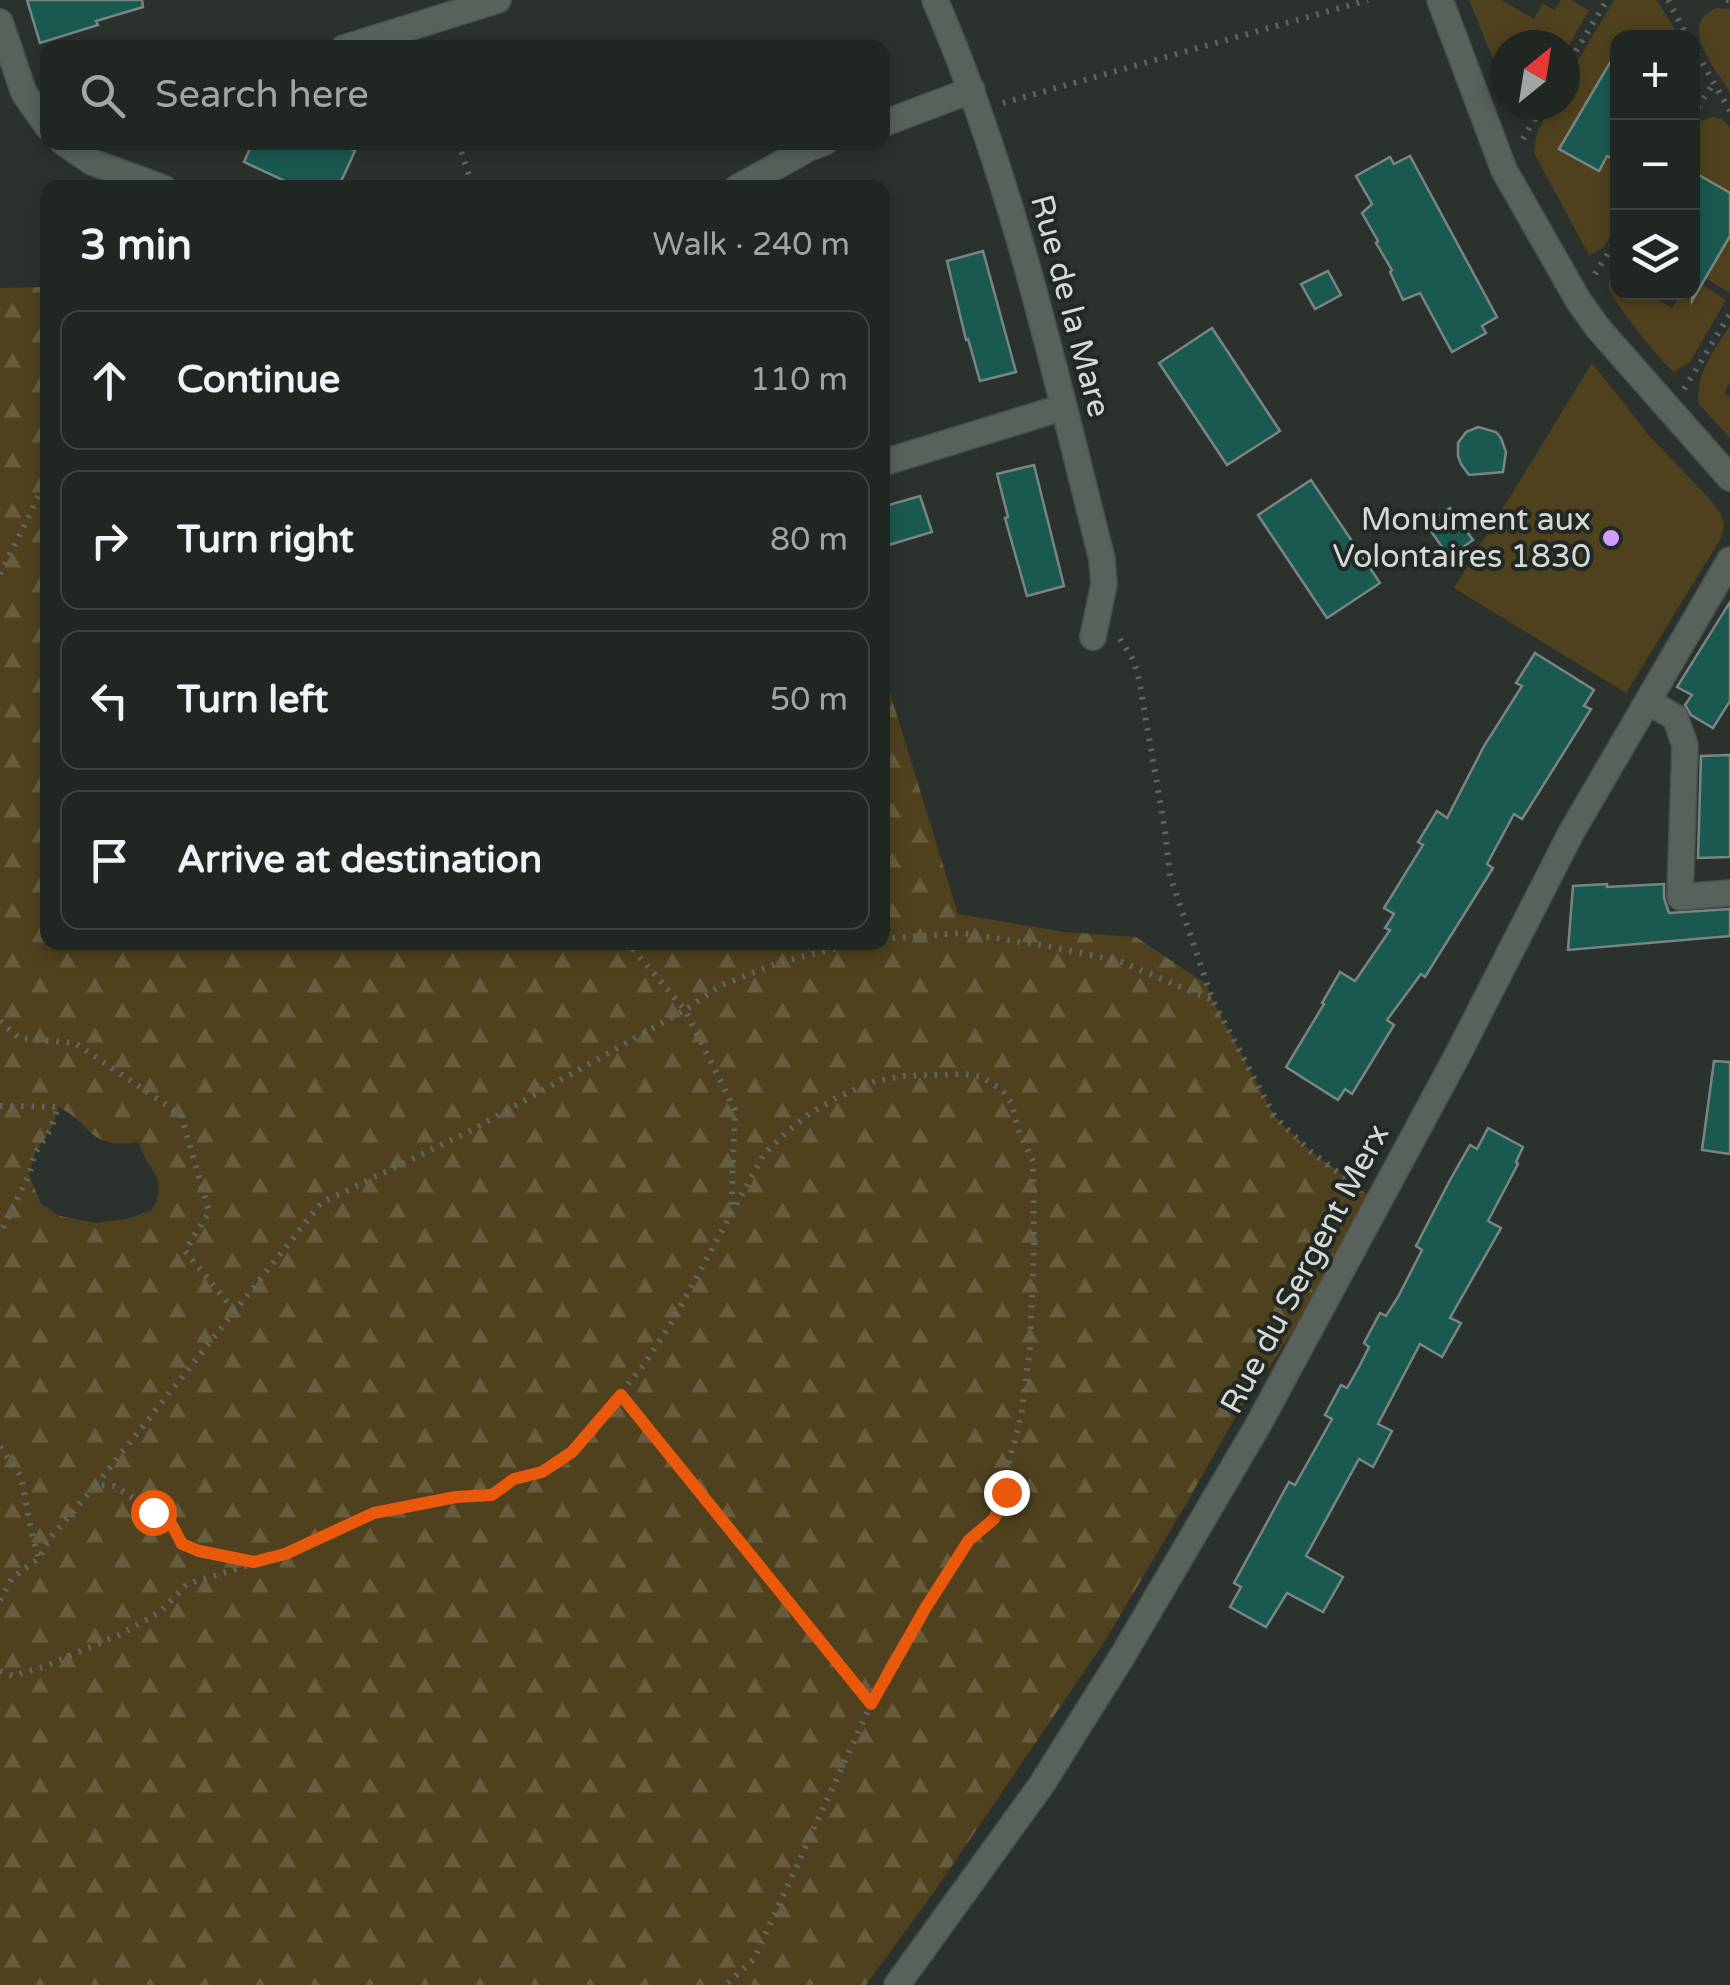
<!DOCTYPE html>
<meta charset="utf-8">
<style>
:root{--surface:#202622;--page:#2d322f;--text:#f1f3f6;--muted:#a2a5a5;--line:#3d4340}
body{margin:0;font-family:"Varela Round",sans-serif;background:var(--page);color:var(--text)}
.controls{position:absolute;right:30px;top:30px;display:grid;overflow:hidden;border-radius:20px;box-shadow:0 5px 15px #0003}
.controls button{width:90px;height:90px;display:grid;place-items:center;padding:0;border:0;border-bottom:2px solid var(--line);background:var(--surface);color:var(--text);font:50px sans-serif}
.compass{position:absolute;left:1490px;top:30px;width:90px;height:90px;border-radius:50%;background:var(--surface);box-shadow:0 5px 15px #0003;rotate:30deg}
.stop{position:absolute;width:30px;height:30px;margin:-22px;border:8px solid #ea580c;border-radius:50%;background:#fff}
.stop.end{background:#ea580c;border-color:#fff;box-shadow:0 2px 10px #0008}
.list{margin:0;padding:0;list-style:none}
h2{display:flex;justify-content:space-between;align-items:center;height:130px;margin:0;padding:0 40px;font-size:42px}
h2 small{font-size:32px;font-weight:400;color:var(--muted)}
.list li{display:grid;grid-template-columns:65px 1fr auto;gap:30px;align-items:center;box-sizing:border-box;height:140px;margin:0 20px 20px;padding:0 20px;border:2px solid var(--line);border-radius:20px}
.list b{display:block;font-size:38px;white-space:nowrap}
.list em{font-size:32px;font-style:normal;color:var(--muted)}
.icon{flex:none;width:55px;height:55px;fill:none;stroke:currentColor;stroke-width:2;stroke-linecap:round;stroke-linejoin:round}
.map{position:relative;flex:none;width:1730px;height:1985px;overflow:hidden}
.search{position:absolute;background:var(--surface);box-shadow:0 5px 15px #0003;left:40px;top:40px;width:850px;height:110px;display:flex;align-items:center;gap:25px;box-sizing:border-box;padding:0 35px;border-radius:20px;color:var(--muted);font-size:38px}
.panel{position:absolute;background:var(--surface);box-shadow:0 5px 15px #0003;left:40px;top:180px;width:850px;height:770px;border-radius:20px}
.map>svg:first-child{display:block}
.grass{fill:#4f411e}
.forest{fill:url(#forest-firs);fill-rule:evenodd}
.building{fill:#1a5950;stroke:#7a8583;stroke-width:2.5}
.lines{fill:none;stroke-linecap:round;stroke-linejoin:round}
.minor-casing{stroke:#4a504b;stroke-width:28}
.path{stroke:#5f6661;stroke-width:6;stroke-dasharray:2.5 8;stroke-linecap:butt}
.minor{stroke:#59615b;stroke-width:25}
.route{stroke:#ea580c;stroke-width:12}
.poi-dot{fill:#d19dfe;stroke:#222823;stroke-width:4}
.labels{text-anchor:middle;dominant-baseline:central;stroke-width:8;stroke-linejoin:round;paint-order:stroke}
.street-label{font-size:32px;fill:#d6dad7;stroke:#222823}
.poi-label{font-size:32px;fill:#d6dad7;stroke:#222823;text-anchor:end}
</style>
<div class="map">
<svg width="1730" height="1985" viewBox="0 0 1730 1985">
<defs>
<pattern id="forest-firs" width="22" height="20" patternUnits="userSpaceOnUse" patternTransform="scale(2.5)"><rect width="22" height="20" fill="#4f411e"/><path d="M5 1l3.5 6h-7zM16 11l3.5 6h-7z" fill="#685c3e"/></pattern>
</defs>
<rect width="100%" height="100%" fill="#2b322d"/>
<g class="grass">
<path d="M1469,0H1502L1534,19L1543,4L1555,10L1561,0H1571L1589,10L1565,52V45H1505V88Z"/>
<path d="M1614,0H1657L1679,37L1618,38L1617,50L1559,148L1598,171L1607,156L1617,162V225L1603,248L1589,255L1534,153L1537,132L1551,105H1565V82Z"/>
<path d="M1716,8L1730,9V92C1716,68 1676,25 1716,8Z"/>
<path d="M1713,117L1721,119L1730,127V193L1698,174L1693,183V129L1697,122Z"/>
<path d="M1730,233V293L1693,271L1719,255L1727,242L1715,234Z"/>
<path d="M1617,257L1618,292L1646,293L1672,308L1681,293L1693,299L1702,285L1726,300L1690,362L1674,372C1662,363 1612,301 1609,288C1607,278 1613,265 1617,257Z"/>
<path d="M1730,325V383L1724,393L1730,397V438L1699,404C1695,374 1715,350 1730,325Z"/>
<path d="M1592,363L1651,438L1708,497L1721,514L1724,527L1721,538L1626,693L1454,588Z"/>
</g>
<path class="forest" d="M47,287L48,942H882L883,670L958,914L1064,932L1136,937L1206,984L1213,1001L1275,1117L1310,1151L1359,1187L1377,1206L1236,1416L1186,1504L1105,1641L936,1889L866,1985H0V288ZM59,1107C97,1128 87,1149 139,1142C147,1173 170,1176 152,1210L127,1219L96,1223L60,1216L41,1204L29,1175L35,1153L51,1129Z"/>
<g class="building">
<path d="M27,0H142L143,7L96,21L98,25L40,43Z"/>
<path d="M1618,49V162L1607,156L1599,171L1559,149Z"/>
<path d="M253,142H337L355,151L338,188H300L244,162Z"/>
<path d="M1410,156L1497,317L1482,326L1486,333L1452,352L1420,293L1403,300L1390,272L1392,270L1376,243L1378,241L1362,213L1372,204L1356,176L1390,157L1394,164Z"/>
<path d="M1692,171L1730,193V236L1692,301Z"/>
<path d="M983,251L1016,372L980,381L968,339L966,340L947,261Z"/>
<path d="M1328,271L1341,295L1315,309L1301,284Z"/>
<path d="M1212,328L1280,431L1227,465L1159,363Z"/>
<path d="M1478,427L1496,432L1501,438L1506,452L1503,472L1469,475L1461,464L1458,456V443L1466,432Z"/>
<path d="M1034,465L1064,586L1027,596L1005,518L1008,517L997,474Z"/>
<path d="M1311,480L1380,583L1327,618L1258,515Z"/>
<path d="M920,496L932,532L882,547V507Z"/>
<path d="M1450,508L1473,540L1449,557L1426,524Z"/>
<path d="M1730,602V701L1713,728L1691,715L1685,705L1692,695L1677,687Z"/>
<path d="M1535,653L1594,690L1584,706L1591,709L1522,819L1514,814L1487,864L1493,868L1425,977L1421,974L1387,1020L1394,1025L1352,1094L1345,1089L1338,1100L1286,1067L1324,1004L1322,1003L1340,972L1355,981L1390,930L1385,928L1394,914L1384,908L1423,845L1418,842L1437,811L1447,818L1484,746L1522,686L1516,683Z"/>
<path d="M1730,755V857L1698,858L1701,756Z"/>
<path d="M1607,884V887L1664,884V898L1669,913L1730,909V936L1568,950L1573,886Z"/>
<path d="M1714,1061L1730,1062V1154L1702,1150Z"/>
<path d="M1488,1128L1523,1147L1516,1162L1518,1164L1488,1221L1501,1228L1450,1318L1461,1323L1442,1357L1420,1344L1378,1424L1392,1431L1373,1467L1359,1459L1306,1556L1343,1577L1323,1612L1287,1593L1266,1627L1230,1607L1241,1587L1234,1583L1289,1482L1295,1485L1332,1419L1325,1415L1341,1385L1347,1388L1359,1367L1369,1347L1364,1343L1380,1313L1386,1316L1398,1297L1422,1250L1416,1246L1450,1180L1470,1145L1477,1149Z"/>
</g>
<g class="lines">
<defs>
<g id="minor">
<path d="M935,0C1013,180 1054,370 1102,559L1104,584L1093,637"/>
<path d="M1440,0L1504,170L1578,300L1597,327L1730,478"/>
<path d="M0,22L24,93L48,127"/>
<path d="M344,48L498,0"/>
<path d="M882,124L972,90"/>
<path d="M63,142L92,162L163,188"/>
<path d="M737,188L809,148L825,142"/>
<path d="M882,463L1064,407"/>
<path d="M1648,702L1675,717L1685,745L1680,897L1730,893"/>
<path d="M897,1985L1042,1784L1123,1655L1257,1427L1457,1056L1571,833L1730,560"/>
</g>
</defs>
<use href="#minor" class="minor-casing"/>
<g class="path">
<path d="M1668,0L1688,38"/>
<path d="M1726,0H1730"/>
<path d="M1692,45L1730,111"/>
<path d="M1565,69L1607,0"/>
<path d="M1003,103L1368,0"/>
<path d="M1692,116L1713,84"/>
<path d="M1523,139L1543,105"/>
<path d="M458,142L470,178L475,188"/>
<path d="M1595,274L1618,237"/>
<path d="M1684,389L1730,314"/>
<path d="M0,574L44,486L48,483"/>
<path d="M1120,639L1132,658L1138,674L1165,830L1170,876L1213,1001L1275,1117L1310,1151L1359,1188"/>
<path d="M882,939L962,933L1047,946L1119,961L1212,1000"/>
<path d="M0,1021L19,1038L75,1043L181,1115L209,1212L185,1251L234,1310"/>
<path d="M0,1106L58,1107L51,1129L35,1153L29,1175L0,1234"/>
<path d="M731,1215L735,1110L685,1010L720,986L777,963L863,942"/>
<path d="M621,1395L871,1704"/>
<path d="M0,1447L21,1476L31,1530L38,1556"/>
<path d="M96,1485L321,1203L472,1130L685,1010L627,942"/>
<path d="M0,1600L12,1578L39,1558L50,1538L96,1485L114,1486L130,1496L172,1525L182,1544L199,1551L253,1562"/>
<path d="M0,1671L13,1676L43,1667L119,1635L160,1612L187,1584L285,1554L374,1513L457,1497L493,1495L514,1479L542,1472L572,1452L643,1366L672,1322L764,1154L788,1131L809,1114L836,1098L875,1081L904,1076L965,1074L982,1077L1002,1090L1011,1103L1019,1131L1033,1161L1034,1246L1030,1348L1021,1417L1007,1469L1006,1492L994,1519L969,1540L926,1607L871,1704L754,1959L726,1985"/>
</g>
<use href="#minor" class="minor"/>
</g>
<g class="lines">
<path class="route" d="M153,1512L172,1525L182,1544L199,1551L254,1562L285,1554L374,1513L456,1497L492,1495L514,1479L542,1472L572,1452L621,1395L871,1704L926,1607L969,1540L994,1519L1006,1492"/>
</g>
<circle class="poi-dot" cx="1611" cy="538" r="10"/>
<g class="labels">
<g class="street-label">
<text transform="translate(1070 306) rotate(75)">Rue de la Mare</text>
<text transform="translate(1305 1269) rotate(-62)">Rue du Sergent Merx</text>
</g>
<g class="poi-label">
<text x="1591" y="520">Monument aux<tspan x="1591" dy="37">Volontaires 1830</tspan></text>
</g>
</g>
</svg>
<div class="controls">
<button>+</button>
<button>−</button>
<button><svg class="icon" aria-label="layers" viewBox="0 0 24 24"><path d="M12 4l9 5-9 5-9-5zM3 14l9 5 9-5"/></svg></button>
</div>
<svg class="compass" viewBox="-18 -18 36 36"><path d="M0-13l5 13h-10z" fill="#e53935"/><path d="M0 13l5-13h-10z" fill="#a2a5a5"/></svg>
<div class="stop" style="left:153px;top:1512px"></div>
<div class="stop end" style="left:1006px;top:1492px"></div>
<div class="search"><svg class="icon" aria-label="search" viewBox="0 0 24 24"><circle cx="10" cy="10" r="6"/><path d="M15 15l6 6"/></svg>Search here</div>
<section class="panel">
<h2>3 min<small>Walk · 240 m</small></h2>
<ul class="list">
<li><svg class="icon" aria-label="ahead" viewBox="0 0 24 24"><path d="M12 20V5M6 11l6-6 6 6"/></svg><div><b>Continue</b></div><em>110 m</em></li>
<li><svg class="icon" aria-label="right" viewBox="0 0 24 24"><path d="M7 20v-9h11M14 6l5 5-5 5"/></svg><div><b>Turn right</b></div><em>80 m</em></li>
<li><svg class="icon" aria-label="left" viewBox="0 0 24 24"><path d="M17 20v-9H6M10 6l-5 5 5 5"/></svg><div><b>Turn left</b></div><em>50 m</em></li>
<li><svg class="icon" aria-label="arrive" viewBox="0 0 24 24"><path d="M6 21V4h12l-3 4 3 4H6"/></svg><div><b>Arrive at destination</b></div></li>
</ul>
</section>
</div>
